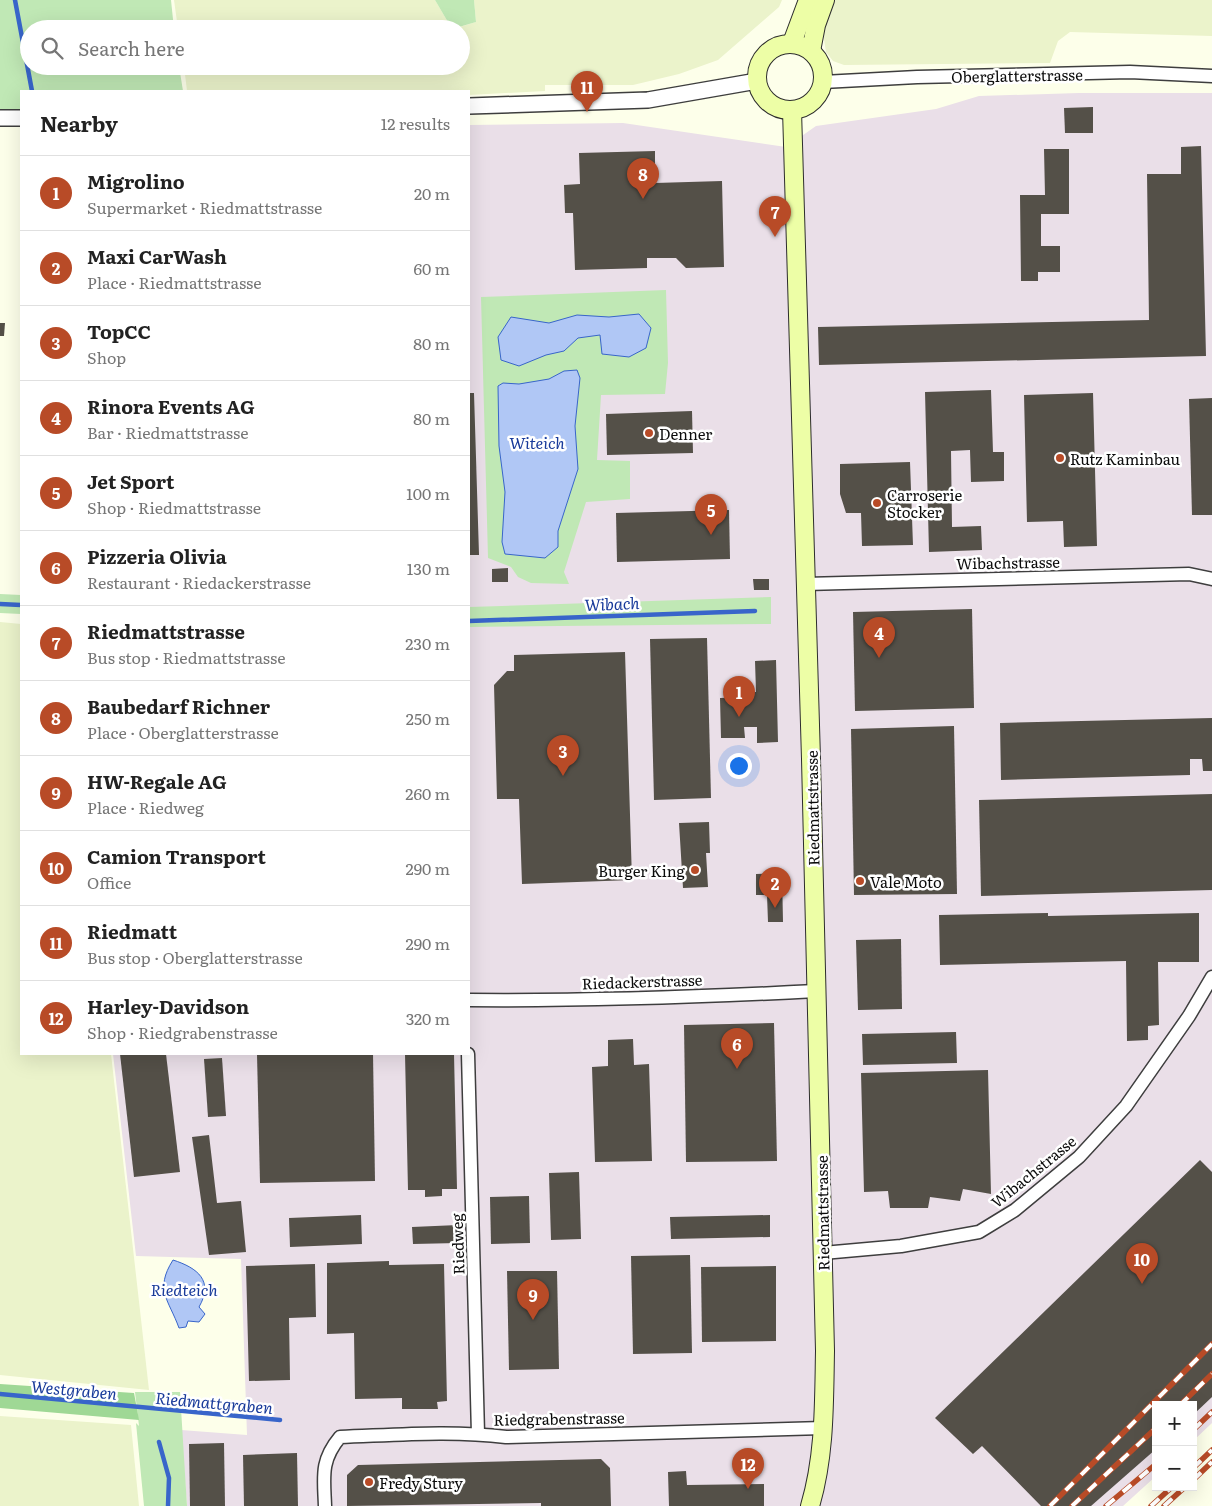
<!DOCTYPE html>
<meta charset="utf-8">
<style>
:root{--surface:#fff;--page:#f2f2f2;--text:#222;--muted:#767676;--line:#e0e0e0;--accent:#b84b27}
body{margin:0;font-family:Literata,serif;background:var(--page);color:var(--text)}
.controls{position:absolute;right:15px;bottom:15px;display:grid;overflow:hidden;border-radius:0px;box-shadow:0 5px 20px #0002}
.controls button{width:45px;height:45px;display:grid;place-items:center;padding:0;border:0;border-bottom:1px solid var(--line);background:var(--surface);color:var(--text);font:25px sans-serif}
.you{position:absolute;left:738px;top:765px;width:18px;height:18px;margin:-12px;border:4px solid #fff;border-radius:50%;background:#1a73e8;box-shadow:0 0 0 8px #1a73e833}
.badge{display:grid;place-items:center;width:32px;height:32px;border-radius:50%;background:var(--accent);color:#fff;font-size:16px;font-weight:700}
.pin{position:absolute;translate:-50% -41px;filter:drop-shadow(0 1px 2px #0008)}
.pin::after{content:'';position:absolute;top:26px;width:18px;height:15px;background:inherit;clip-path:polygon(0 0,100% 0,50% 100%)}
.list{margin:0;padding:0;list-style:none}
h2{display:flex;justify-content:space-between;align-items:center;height:65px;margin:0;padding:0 20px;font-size:21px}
h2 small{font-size:16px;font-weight:400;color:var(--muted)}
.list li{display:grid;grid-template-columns:32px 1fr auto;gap:15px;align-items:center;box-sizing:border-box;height:75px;padding:0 20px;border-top:1px solid var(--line)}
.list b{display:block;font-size:19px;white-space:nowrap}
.list p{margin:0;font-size:16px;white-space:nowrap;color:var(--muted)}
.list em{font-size:16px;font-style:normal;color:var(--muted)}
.icon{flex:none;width:28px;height:28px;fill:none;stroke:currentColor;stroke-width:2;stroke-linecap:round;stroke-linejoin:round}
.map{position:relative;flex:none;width:1212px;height:1506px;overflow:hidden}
.search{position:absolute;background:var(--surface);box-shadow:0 5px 20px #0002;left:20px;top:20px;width:450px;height:55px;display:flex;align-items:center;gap:12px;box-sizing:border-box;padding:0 18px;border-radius:28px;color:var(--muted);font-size:19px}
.panel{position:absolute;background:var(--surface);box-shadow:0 5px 20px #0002;left:20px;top:90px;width:450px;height:965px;border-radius:0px}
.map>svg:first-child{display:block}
.industrial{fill:#eadfe8}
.farmland{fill:#ebf3cb}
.green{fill:#c0e8b5}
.forest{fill:#9fd895}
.water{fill:#b0c7f5;stroke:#3865ca}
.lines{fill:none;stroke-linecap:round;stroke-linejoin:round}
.stream{stroke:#3865ca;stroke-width:4.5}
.building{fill:#545048}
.minor-casing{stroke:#3e3e3e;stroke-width:15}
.tertiary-casing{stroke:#3e3e3e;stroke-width:18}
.secondary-casing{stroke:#2d2d2d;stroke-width:20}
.minor{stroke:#fff;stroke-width:12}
.tertiary{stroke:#fff;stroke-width:15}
.secondary{stroke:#edfea6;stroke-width:18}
.rail-casing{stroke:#b84b27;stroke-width:5.5}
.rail{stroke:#fff;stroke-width:4;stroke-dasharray:11;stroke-linecap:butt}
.poi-dot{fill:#b84b27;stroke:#fff;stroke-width:2}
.labels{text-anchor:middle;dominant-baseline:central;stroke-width:5;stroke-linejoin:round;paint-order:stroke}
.street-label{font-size:15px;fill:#0b0b0b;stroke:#fff}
.poi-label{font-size:15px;fill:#0b0b0b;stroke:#fff;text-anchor:start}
.water-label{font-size:16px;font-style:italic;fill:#183a9a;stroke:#fff}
</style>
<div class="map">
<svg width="1212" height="1506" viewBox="0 0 1212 1506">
<rect width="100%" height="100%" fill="#fdffea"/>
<path class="industrial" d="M1079,93H1212V1423L1193,1441V1405H1156V1476L1123,1506H187L181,1430L247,1435L241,1259L136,1256L113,1054H469V125L623,123L786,147L816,126L936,109L979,96Z"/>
<g class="farmland">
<path d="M174,0H435L452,29H178Z"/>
<path d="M474,0H782L779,7L718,60L679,74L633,85H545V91L469,95V91H187L184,66H461V29H453L476,22Z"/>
<path d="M835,0H1212V36L1070,32L1058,41L1050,63L844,65L833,61L826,52L823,33Z"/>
<path d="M0,622L21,624V1054H111L149,1390L0,1375Z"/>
<path d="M0,1416L131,1425L139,1506H0Z"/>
</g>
<g class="green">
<path d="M0,0H171L174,29H29V66H179L183,91H21V118H0Z"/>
<path d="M435,0H474L476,22L452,29Z"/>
<path d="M666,290L668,363L665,394L601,395L597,460L630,461V499L586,502L564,572L569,584L531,583L518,577L511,567L488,558L481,297Z"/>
<path d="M0,594L21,595V614L0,613Z"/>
<path d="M771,597V624L469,627V607Z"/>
<path d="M135,1392H180L187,1506H144L136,1423L139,1426Z"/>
</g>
<path class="forest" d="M0,1384L134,1393L139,1420L0,1408Z"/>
<g class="water">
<path d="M639,314L651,328L646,348L629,357L602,354L600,335L578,338L564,351L546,355L519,366L501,360L498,337L511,317L549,323L577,315L609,317Z"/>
<path d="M577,370L580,378L575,426L578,469L558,531V547L545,558L505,554L502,542L505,492L499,446L498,386L503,383L519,384L549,379L564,371Z"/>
<path d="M173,1260C198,1268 214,1281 199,1307L205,1314L199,1322L188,1321L186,1327L179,1328C169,1300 154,1290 173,1260Z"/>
</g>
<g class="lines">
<g class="stream">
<path d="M15,0L32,91"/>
<path d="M0,604L21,605"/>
<path d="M469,621L755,611"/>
<path d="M0,1394L280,1420"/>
<path d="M159,1442L169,1478L168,1506"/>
</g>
</g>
<g class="building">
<path d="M1093,107V133H1065L1064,108Z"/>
<path d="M1201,146L1206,356L819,365L818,327L1149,320L1147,174H1181V147Z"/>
<path d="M1044,149H1069V214H1041V246H1060V272H1038V281H1021L1020,195H1045Z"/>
<path d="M655,151V183L722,181L724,267L686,268L676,258H647V268L575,270L573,213H565L564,185L580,184L579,153Z"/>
<path d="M0,323H5L4,336H0Z"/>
<path d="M991,390L993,452H1004V481L971,482L970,450L951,451L952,527L981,526L982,550L929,552L925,392Z"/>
<path d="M469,393H474L479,555H469Z"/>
<path d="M1093,393L1097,546L1064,547L1063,521L1027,522L1024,395Z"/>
<path d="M1212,398V515H1192L1189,399Z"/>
<path d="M692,411L693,453L607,455L606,414Z"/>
<path d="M910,462L913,545L862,546L861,513H846L840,494V464Z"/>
<path d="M729,510L730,559L617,562L616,513Z"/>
<path d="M508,568V582H492V569Z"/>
<path d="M753,579H769V590H754Z"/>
<path d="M972,609L974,708L855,711L853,612Z"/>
<path d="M707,638L711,798L654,800L650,639Z"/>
<path d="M625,652L632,880L522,884L519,799H497L494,685L507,671H514V655Z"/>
<path d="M776,660L778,742L757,743V727H744L745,738H721L720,698L742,697V692H756L755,661Z"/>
<path d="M1212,718V771H1203L1202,759H1190V775L1001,780L1000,723Z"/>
<path d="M954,726L957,894L854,895L851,729Z"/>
<path d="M1212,794V890L981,896L979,800Z"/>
<path d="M709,822L710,853H706L708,887L683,888L679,823Z"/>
<path d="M782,873L783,922H768L767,895H756V874Z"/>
<path d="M1048,913V916L1199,913V962H1158L1159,1025L1148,1026V1040L1127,1041L1126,961L940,965L939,915Z"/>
<path d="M901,939L902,1009L858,1010L856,940Z"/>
<path d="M774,1023L777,1161L686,1162L684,1025Z"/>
<path d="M956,1032L957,1063L863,1065L862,1034Z"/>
<path d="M633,1039L634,1065L649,1064L652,1161L595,1162L592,1067L608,1066V1040Z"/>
<path d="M120,1054H166L180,1172L134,1177Z"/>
<path d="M257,1054H373L375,1181L260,1183Z"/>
<path d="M405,1054H454L457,1189H442V1196L425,1197V1190H408Z"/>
<path d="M222,1058L226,1116L208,1117L204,1059Z"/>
<path d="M988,1070L991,1194L963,1189L960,1201L930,1197L928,1208H890L888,1191L864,1192L861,1073Z"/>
<path d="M209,1135L217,1203L241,1201L246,1252L209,1255L192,1137Z"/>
<path d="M1200,1160L1212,1172V1397L1193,1415V1405H1156V1449L1091,1506H1041L982,1446L973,1454L935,1418Z"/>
<path d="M579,1172L581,1239L551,1240L549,1173Z"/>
<path d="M529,1196L530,1243L491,1244L490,1197Z"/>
<path d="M361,1215L362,1244L290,1247L289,1218Z"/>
<path d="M770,1215V1237L671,1239L670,1217Z"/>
<path d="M458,1225V1243L413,1244L412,1227Z"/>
<path d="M690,1255L692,1353L633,1354L631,1256Z"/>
<path d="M389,1261V1265L444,1264L447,1401L437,1402L438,1409H402V1398L355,1399L354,1333L327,1334V1263Z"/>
<path d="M315,1264L316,1317L289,1318L290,1380L249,1381L246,1266Z"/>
<path d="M776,1266V1341L702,1342L701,1267Z"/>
<path d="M507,1271H557L559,1369L509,1370Z"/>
<path d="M224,1443L225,1506H190L189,1444Z"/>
<path d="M297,1453L298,1506H244L243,1455Z"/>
<path d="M601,1459L610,1468L611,1506H541V1503L347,1506V1475L358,1465Z"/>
<path d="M686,1471L687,1485L764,1484V1506H669L668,1472Z"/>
</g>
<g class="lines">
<defs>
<g id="minor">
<path d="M823,82L917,77L1130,72L1212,76"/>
<path d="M805,584L1189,574L1212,579"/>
<path d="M469,1000C584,1001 701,997 816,991"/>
<path d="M468,1054L478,1434"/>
<path d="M823,1253L901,1246L979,1232L1015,1210L1079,1157L1126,1106L1189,1016L1212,977"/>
<path d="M325,1506C324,1477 320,1461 340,1437C395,1435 451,1430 506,1437L823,1428"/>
</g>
<g id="tertiary">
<path d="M469,106L648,100L757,81"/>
<path d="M0,118H21"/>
</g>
<g id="secondary">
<path d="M792,43L808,0"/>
<circle cx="790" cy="77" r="33"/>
<path d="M811,51L816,25L825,0"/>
<path d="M792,110L811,759L825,1351C824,1403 825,1456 810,1506"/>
</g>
</defs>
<use href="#minor" class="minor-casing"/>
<use href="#tertiary" class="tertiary-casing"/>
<use href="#secondary" class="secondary-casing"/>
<use href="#minor" class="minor"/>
<use href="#tertiary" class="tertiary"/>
<use href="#secondary" class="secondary"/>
<defs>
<g id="rail">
<path d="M1180,1405L1212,1374"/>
<path d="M1193,1430L1212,1412"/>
<path d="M1193,1468L1212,1450"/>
<path d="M1193,1480L1212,1462"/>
<path d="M1050,1506L1212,1344"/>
<path d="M1072,1506L1156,1428"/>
<path d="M1106,1506L1156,1464"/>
<path d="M1151,1506L1172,1487"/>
<path d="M1164,1506L1185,1487"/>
</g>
</defs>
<use href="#rail" class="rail-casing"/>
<use href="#rail" class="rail"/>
</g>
<g class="poi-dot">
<circle cx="649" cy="433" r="5"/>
<circle cx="1060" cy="458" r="5"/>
<circle cx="877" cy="503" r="5"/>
<circle cx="695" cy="870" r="5"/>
<circle cx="860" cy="881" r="5"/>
<circle cx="369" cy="1482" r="5"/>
</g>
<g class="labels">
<g class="street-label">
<text transform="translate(1017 75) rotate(-1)">Oberglatterstrasse</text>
<text transform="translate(1008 562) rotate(-1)">Wibachstrasse</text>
<text transform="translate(812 808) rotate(-91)">Riedmattstrasse</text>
<text transform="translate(642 981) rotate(-2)">Riedackerstrasse</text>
<text transform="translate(1033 1171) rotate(-39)">Wibachstrasse</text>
<text transform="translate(822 1213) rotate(-91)">Riedmattstrasse</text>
<text transform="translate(457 1244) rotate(-92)">Riedweg</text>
<text transform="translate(559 1418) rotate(-1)">Riedgrabenstrasse</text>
</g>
<g class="poi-label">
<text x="659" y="433">Denner</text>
<text x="1070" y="458">Rutz Kaminbau</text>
<text x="887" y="494">Carroserie<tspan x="887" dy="17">Stocker</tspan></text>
<text x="685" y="870" text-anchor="end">Burger King</text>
<text x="870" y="881">Vale Moto</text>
<text x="379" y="1482">Fredy Stury</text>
</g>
<g class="water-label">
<text x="537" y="442">Witeich</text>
<text transform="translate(612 603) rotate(-2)">Wibach</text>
<text x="184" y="1289">Riedteich</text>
<text transform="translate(74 1389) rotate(5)">Westgraben</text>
<text transform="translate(214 1402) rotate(5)">Riedmattgraben</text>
</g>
</g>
</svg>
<div class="controls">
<button>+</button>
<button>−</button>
</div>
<div class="you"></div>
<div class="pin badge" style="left:739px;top:717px">1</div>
<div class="pin badge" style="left:775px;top:908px">2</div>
<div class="pin badge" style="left:563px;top:776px">3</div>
<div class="pin badge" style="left:879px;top:658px">4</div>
<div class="pin badge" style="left:711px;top:535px">5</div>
<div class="pin badge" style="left:737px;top:1069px">6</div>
<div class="pin badge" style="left:775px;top:237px">7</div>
<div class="pin badge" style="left:643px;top:199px">8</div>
<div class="pin badge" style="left:533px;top:1320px">9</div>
<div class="pin badge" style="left:1142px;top:1284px">10</div>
<div class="pin badge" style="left:587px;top:112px">11</div>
<div class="pin badge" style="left:748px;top:1489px">12</div>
<div class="search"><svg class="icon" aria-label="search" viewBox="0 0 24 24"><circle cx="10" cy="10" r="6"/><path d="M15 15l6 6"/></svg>Search here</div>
<section class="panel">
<h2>Nearby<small>12 results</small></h2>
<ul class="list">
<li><span class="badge">1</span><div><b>Migrolino</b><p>Supermarket · Riedmattstrasse</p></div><em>20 m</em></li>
<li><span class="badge">2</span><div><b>Maxi CarWash</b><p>Place · Riedmattstrasse</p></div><em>60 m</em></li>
<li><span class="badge">3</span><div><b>TopCC</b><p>Shop</p></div><em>80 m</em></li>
<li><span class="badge">4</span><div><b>Rinora Events AG</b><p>Bar · Riedmattstrasse</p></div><em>80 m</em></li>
<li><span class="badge">5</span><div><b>Jet Sport</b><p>Shop · Riedmattstrasse</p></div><em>100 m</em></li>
<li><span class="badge">6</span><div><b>Pizzeria Olivia</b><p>Restaurant · Riedackerstrasse</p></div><em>130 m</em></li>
<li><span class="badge">7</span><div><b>Riedmattstrasse</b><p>Bus stop · Riedmattstrasse</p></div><em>230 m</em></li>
<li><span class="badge">8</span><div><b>Baubedarf Richner</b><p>Place · Oberglatterstrasse</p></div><em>250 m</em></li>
<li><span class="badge">9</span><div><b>HW-Regale AG</b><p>Place · Riedweg</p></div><em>260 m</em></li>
<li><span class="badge">10</span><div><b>Camion Transport</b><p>Office</p></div><em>290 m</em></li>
<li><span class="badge">11</span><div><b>Riedmatt</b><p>Bus stop · Oberglatterstrasse</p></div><em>290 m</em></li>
<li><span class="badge">12</span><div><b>Harley-Davidson</b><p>Shop · Riedgrabenstrasse</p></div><em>320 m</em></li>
</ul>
</section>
</div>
